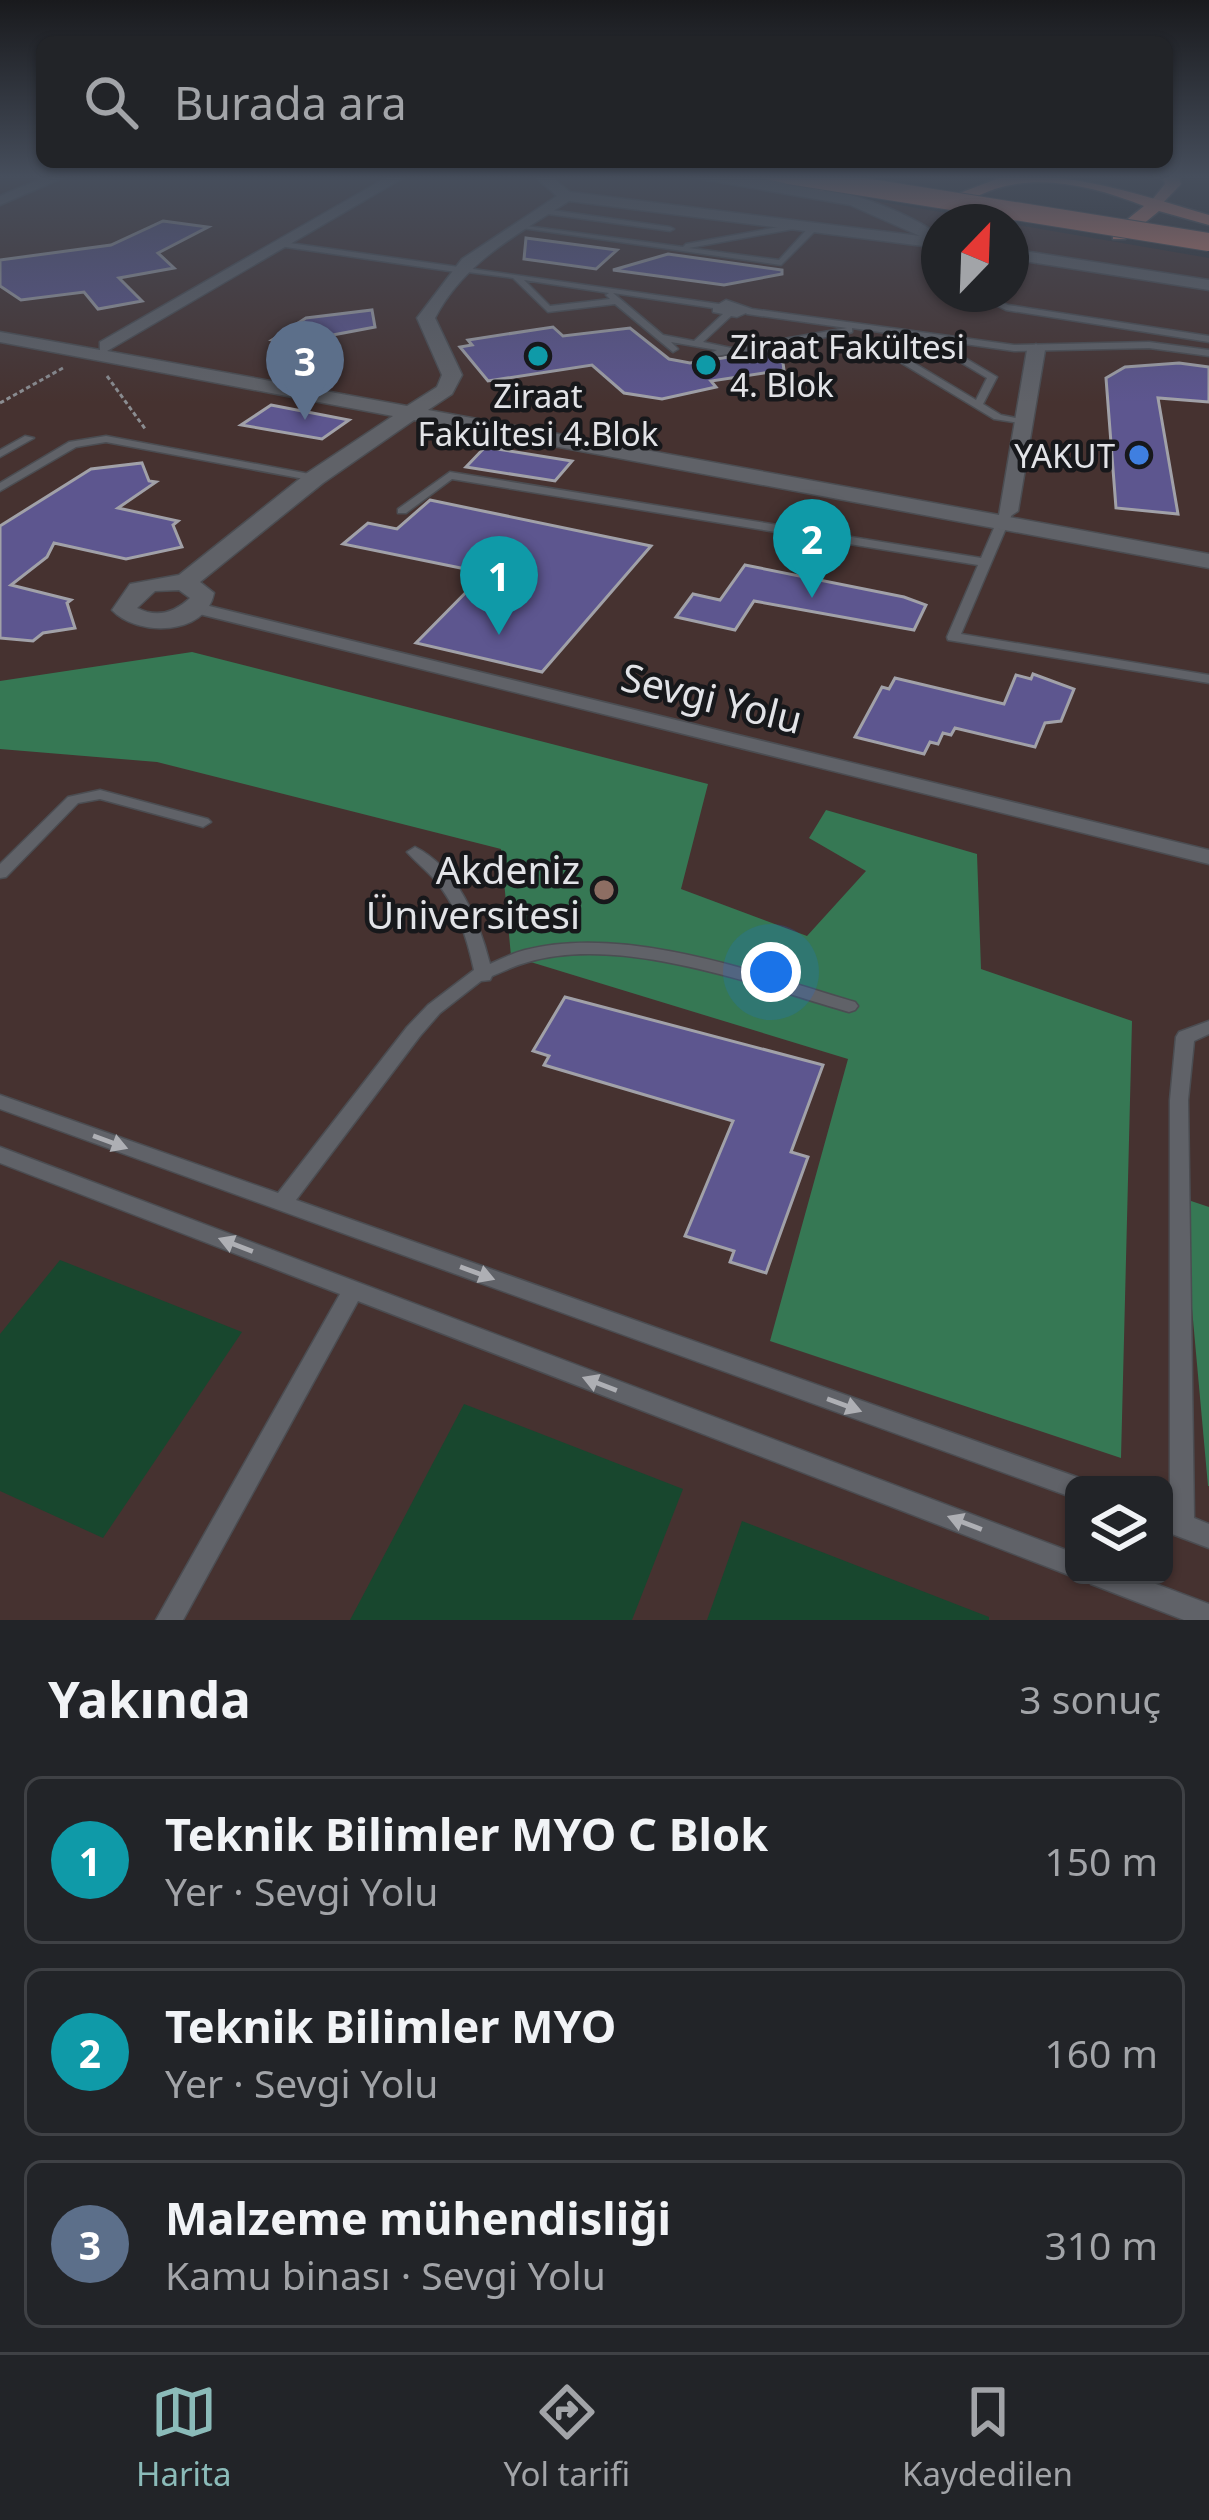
<!DOCTYPE html>
<html lang="tr">
<meta charset="utf-8">
<style>
:root{--surface:#222428;--page:#2e3034;--text:#f1f3f6;--muted:#a2a4a8;--line:#3f4145;--accent:#8bbbb9}
body{margin:0;font-family:"Noto Sans",sans-serif;background:var(--page);color:var(--text)}
.controls{position:absolute;right:36px;bottom:36px;display:grid;overflow:hidden;border-radius:18px;box-shadow:0 3px 9px #0004}
.controls button{width:108px;height:108px;display:grid;place-items:center;padding:0;border:0;border-bottom:3px solid var(--line);background:var(--surface);color:var(--text);font:60px sans-serif}
.compass{position:absolute;left:921px;top:204px;width:108px;height:108px;border-radius:50%;background:var(--surface);box-shadow:0 3px 9px #0004;rotate:23deg}
.you{position:absolute;left:771px;top:972px;width:42px;height:42px;margin:-30px;border:9px solid #fff;border-radius:50%;background:#1a73e8;box-shadow:0 0 0 18px #1a73e833}
.badge{display:grid;place-items:center;width:78px;height:78px;border-radius:50%;background:var(--accent);color:#fff;font-size:39px;font-weight:700}
.pin{position:absolute;translate:-50% -99px;filter:drop-shadow(0 3px 6px #0008)}
.pin::after{content:'';position:absolute;top:63px;width:42px;height:36px;background:inherit;clip-path:polygon(0 0,100% 0,50% 100%)}
.list{margin:0;padding:0;list-style:none}
h2{display:flex;justify-content:space-between;align-items:center;height:156px;margin:0;padding:0 48px;font-size:51px}
h2 small{font-size:39px;font-weight:400;color:var(--muted)}
.list li{display:grid;grid-template-columns:78px 1fr auto;gap:36px;align-items:center;box-sizing:border-box;height:168px;margin:0 24px 24px;padding:0 24px;border:3px solid var(--line);border-radius:18px}
.list b{display:block;font-size:45px;white-space:nowrap}
.list p{margin:0;font-size:39px;white-space:nowrap;color:var(--muted)}
.list em{font-size:39px;font-style:normal;color:var(--muted)}
.icon{flex:none;width:66px;height:66px;fill:none;stroke:currentColor;stroke-width:2;stroke-linecap:round;stroke-linejoin:round}
.map{position:relative;flex:none;width:1209px;height:1620px;overflow:hidden}
.search{position:absolute;background:var(--surface);box-shadow:0 3px 9px #0004;left:36px;right:36px;top:36px;height:132px;display:flex;align-items:center;gap:30px;box-sizing:border-box;padding:0 42px;border-radius:18px;color:var(--muted);font-size:45px}
.sheet{height:732px;background:var(--surface)}
nav{display:flex;justify-content:space-around;align-items:center;box-sizing:border-box;height:168px;border-top:3px solid var(--line);background:var(--surface);font-size:33px;color:var(--muted)}
nav a{display:grid;justify-items:center;gap:6px}
nav .on{color:var(--accent)}
.map>svg:first-child{display:block}
.education{fill:#463230;fill-rule:evenodd}
.green{fill:#18472e}
.forest{fill:#367854}
.building{fill:#5d568f;stroke:#a1a1a8;stroke-width:3}
.lines{fill:none;stroke-linecap:round;stroke-linejoin:round}
.service-casing{stroke:#4b4d52;stroke-width:3}
.pedestrian-casing{stroke:#4b4d52;stroke-width:3}
.minor-casing{stroke:#4b4d52;stroke-width:3}
.primary-casing{stroke:#4b4d52;stroke-width:3}
.trunk-casing{stroke:#4b4d52;stroke-width:3}
.path{stroke:#8b8d91;stroke-width:3;stroke-dasharray:4.5 3;stroke-linecap:butt}
.service{fill:#606268;fill-rule:evenodd}
.pedestrian{fill:#606268;fill-rule:evenodd}
.minor{fill:#606268;fill-rule:evenodd}
.primary{fill:#b9786b;fill-rule:evenodd}
.trunk{fill:#d67f6c;fill-rule:evenodd}
.trunk-bridge-casing{stroke:#4b4d52;stroke-width:20;stroke-linecap:butt}
.trunk-bridge{stroke:#d67f6c;stroke-width:18}
.oneway{fill:#aeafb4}
.culture-dot{fill:#0f9aa8;stroke:#17181b;stroke-width:4.5}
.shop-dot{fill:#3f7fe0;stroke:#17181b;stroke-width:4.5}
.education-dot{fill:#8d6e63;stroke:#17181b;stroke-width:4.5}
.labels{text-anchor:middle;dominant-baseline:central;stroke-width:9;stroke-linejoin:round;paint-order:stroke}
.far-poi-label{font-size:33px;fill:#e2e3e7;stroke:#17181b;text-anchor:start}
.street-label{font-size:39px;fill:#e2e3e7;stroke:#17181b}
.poi-label{font-size:39px;fill:#e2e3e7;stroke:#17181b;text-anchor:end}
</style>
<div class="map">
<svg width="1209" height="1620" viewBox="0 0 1209 1620">
<rect width="100%" height="100%" fill="#2e3035"/>
<path class="education" d="M0,175H723L999,222H939V294H1011V224L1209,258V1620H0ZM1074,1485H1164V1575H1074Z"/>
<g class="green">
<path d="M60,1260L242,1332L103,1538L0,1491V1334Z"/>
<path d="M464,1404L683,1489L632,1620H350Z"/>
<path d="M742,1521L989,1617V1620H707Z"/>
</g>
<g class="forest">
<path d="M192,652L708,784L681,889L807,936L866,871L809,838L826,810L977,854L981,969L1132,1021L1121,1458L770,1341L848,1059L511,956L501,849L157,762L0,749V681Z"/>
<path d="M1182,1198L1209,1207V1486H1208Z"/>
</g>
<g class="building">
<path d="M163,221L208,227L158,253L174,268L119,278L142,301L98,309L84,292L21,300L0,286V260L111,245Z"/>
<path d="M526,238L617,250L596,269L524,259Z"/>
<path d="M668,254L782,270V274L724,285L613,270Z"/>
<path d="M372,310L375,327L317,338L305,346L272,340L306,318Z"/>
<path d="M553,327L563,336L630,328L669,359L690,363L781,349L784,370L711,381L716,387L662,399L624,393L592,365L488,381L460,347L472,345L468,340Z"/>
<path d="M1179,363L1209,367V402L1158,398L1178,514L1116,508L1106,378L1125,367Z"/>
<path d="M271,405L349,420L322,439L241,425Z"/>
<path d="M485,447L572,461L555,481L466,467Z"/>
<path d="M142,463L149,481L156,482L118,508L178,521L173,525L182,547L126,559L54,543L47,557L11,585L71,600L67,603L75,628L43,633L33,641L0,638V526L91,469Z"/>
<path d="M430,500L651,546L542,672L416,643L485,573L343,544L368,523L397,529Z"/>
<path d="M745,565L904,597L926,605L914,630L754,601L735,630L676,617L693,594L720,600Z"/>
<path d="M1033,674L1074,689L1061,721L1045,723L1035,747L955,728L951,735L943,733L938,744L930,742L924,754L855,737L882,687L889,689L895,678L1004,704L1016,675L1031,679Z"/>
<path d="M565,997L823,1065L791,1152L808,1157L766,1273L730,1262L734,1251L685,1236L733,1121L544,1065L549,1056L533,1051Z"/>
</g>
<g class="lines">
<defs>
<g id="service">
<path d="M544,209L670,227L674,229L670,231L541,213Z"/>
<path d="M801,223L804,227L689,248L779,260L811,225H817V229L781,265L515,227L519,225L683,247L686,244Z"/>
<path d="M282,242L719,304L726,300L752,309L1014,345L1149,342L1209,350V356L1149,348L1014,351L852,328V332L849,333L716,356L711,353L717,350L671,342L678,349L673,352L615,304L548,312L513,278L460,271L456,272L279,246L278,244ZM524,280L609,293L606,295L610,299L550,306ZM613,293L713,308V312L723,314L694,341L663,335ZM746,313L747,314L847,328L731,348L703,342L731,316L737,317Z"/>
<path d="M973,294H984L1008,305L1209,336V342L1006,310Z"/>
<path d="M943,345L997,377L983,404L1001,415L1026,420V424L994,419L890,356ZM942,351L987,378L976,400L904,357Z"/>
<path d="M25,436L34,438L0,457V450Z"/>
<path d="M106,436L315,475L320,478L315,481L106,442L76,447L0,491V483L69,442Z"/>
<path d="M450,472L981,558L1000,514L1006,511L1010,512L1012,514L961,634L1209,675V683L948,640L947,637L978,565L452,479L406,513H398V509Z"/>
<path d="M100,790L208,819L211,822L203,827L100,799L78,803L6,877L0,878V864L68,797Z"/>
<path d="M415,847C457,868 479,920 490,964C501,959 513,953 525,950C625,924 758,973 855,1002L858,1006L855,1010L849,1012C758,986 621,934 528,962C516,965 504,971 492,976L490,980L481,981L440,1013L420,1036L296,1200L1074,1476L1082,1479L1085,1485H1074V1498L0,1109V1095L278,1193L407,1027L428,1005L474,970C467,937 457,906 435,880C426,870 416,862 407,852Z"/>
<path d="M1209,1021V1034L1194,1041L1188,1100L1194,1518L1209,1524V1548L1164,1531V1507L1170,1509V1100L1176,1037L1179,1032Z"/>
<path d="M0,1147L1074,1553V1575H1079L1074,1577L358,1301L183,1620H156L340,1294L0,1163Z"/>
<path d="M1088,1575H1132L1209,1604V1620H1184L1091,1584Z"/>
</g>
<path id="pedestrian" d="M197,603L1209,850V864L191,612V604Z"/>
<g id="minor">
<path d="M50,175H69L0,205V196Z"/>
<path d="M391,175H408L107,351L407,406L437,387L442,375L417,318L462,259L557,196L533,175H549L570,192L920,236L850,205L678,175C762,175 868,185 939,235V248L569,201C518,234 464,262 435,318L462,375L452,394L428,410L999,515L1027,350L1036,344L1045,350L1018,511L1009,517L1209,554V568L414,420L323,483L200,582L214,593C206,636 137,637 112,610L130,584L179,575L307,473L393,416L0,342V332L100,350V342ZM179,590L190,598C174,613 157,618 137,608L155,591Z"/>
<path d="M1011,249L1209,280V290L1011,259Z"/>
</g>
<path id="primary" d="M1124,175H1178L1181,184L1156,210L1148,205L1165,184L1163,178Z"/>
<g id="trunk">
<path d="M746,175H783L831,186L823,191Z"/>
<path d="M1007,175C1084,175 1136,194 1209,215V225L1159,211L1125,239H1113V231L1144,206C1091,185 1027,169 974,198L973,204L987,212L979,217L957,206L960,193Z"/>
</g>
</defs>
<use href="#service" class="service-casing"/>
<use href="#pedestrian" class="pedestrian-casing"/>
<use href="#minor" class="minor-casing"/>
<use href="#primary" class="primary-casing"/>
<use href="#trunk" class="trunk-casing"/>
<g class="path">
<path d="M107,376L146,430"/>
<path d="M0,403L63,368"/>
</g>
<use href="#service" class="service"/>
<use href="#pedestrian" class="pedestrian"/>
<use href="#minor" class="minor"/>
<use href="#primary" class="primary"/>
<use href="#trunk" class="trunk"/>
<defs>
<path id="trunk-bridge" d="M789,175L1209,242"/>
</defs>
<use href="#trunk-bridge" class="trunk-bridge-casing"/>
<use href="#trunk-bridge" class="trunk-bridge"/>
</g>
<defs><path id="oneway-solid" d="M-6-.8H1V-3.2L6.5 0L1 3.2V.8H-6Z" transform="scale(3)"/></defs>
<g class="oneway">
<use href="#oneway-solid" transform="translate(110 1142) rotate(20)"/>
<use href="#oneway-solid" transform="translate(236 1245) rotate(-159)"/>
<use href="#oneway-solid" transform="translate(477 1273) rotate(20)"/>
<use href="#oneway-solid" transform="translate(600 1384) rotate(-159)"/>
<use href="#oneway-solid" transform="translate(844 1405) rotate(20)"/>
<use href="#oneway-solid" transform="translate(965 1523) rotate(-159)"/>
</g>
<linearGradient id="sky" x2="0" y2="1"><stop stop-color="#191a1d"/><stop offset="0.44" stop-color="#464e5c"/><stop offset="1" stop-color="#464e5c" stop-opacity="0"/></linearGradient>
<rect width="1209" height="402" fill="url(#sky)"/>
<g class="culture-dot">
<circle cx="538" cy="356" r="12"/>
<circle cx="706" cy="365" r="12"/>
</g>
<circle class="shop-dot" cx="1139" cy="455" r="12"/>
<circle class="education-dot" cx="604" cy="890" r="12"/>
<g class="labels">
<g class="far-poi-label">
<text x="730" y="346">Ziraat Fakültesi<tspan x="730" dy="38">4. Blok</tspan></text>
<text x="538" y="395" text-anchor="middle">Ziraat<tspan x="538" dy="38">Fakültesi 4.Blok</tspan></text>
<text x="1115" y="455" text-anchor="end">YAKUT</text>
</g>
<g class="street-label">
<text transform="translate(712 697) rotate(14)">Sevgi Yolu</text>
</g>
<g class="poi-label">
<text x="580" y="868">Akdeniz<tspan x="580" dy="45">Üniversitesi</tspan></text>
</g>
</g>
</svg>
<div class="controls">
<button><svg class="icon" aria-label="layers" viewBox="0 0 24 24"><path d="M12 4l9 5-9 5-9-5zM3 14l9 5 9-5"/></svg></button>
</div>
<svg class="compass" viewBox="-18 -18 36 36"><path d="M0-13l5 13h-10z" fill="#e53935"/><path d="M0 13l5-13h-10z" fill="#a2a4a8"/></svg>
<div class="you"></div>
<div class="pin badge" style="left:499px;top:635px;background:#0f9aa8">1</div>
<div class="pin badge" style="left:812px;top:598px;background:#0f9aa8">2</div>
<div class="pin badge" style="left:305px;top:420px;background:#5c6f8a">3</div>
<div class="search"><svg class="icon" aria-label="search" viewBox="0 0 24 24"><circle cx="10" cy="10" r="6"/><path d="M15 15l6 6"/></svg>Burada ara</div>
</div>
<section class="sheet">
<h2>Yakında<small>3 sonuç</small></h2>
<ul class="list">
<li><span class="badge" style="background:#0f9aa8">1</span><div><b>Teknik Bilimler MYO C Blok</b><p>Yer · Sevgi Yolu</p></div><em>150 m</em></li>
<li><span class="badge" style="background:#0f9aa8">2</span><div><b>Teknik Bilimler MYO</b><p>Yer · Sevgi Yolu</p></div><em>160 m</em></li>
<li><span class="badge" style="background:#5c6f8a">3</span><div><b>Malzeme mühendisliği</b><p>Kamu binası · Sevgi Yolu</p></div><em>310 m</em></li>
</ul>
</section>
<nav>
<a class="on"><svg class="icon" aria-label="map" viewBox="0 0 24 24"><path d="M3 6l6-2 6 2 6-2v14l-6 2-6-2-6 2zM9 4v14M15 6v14"/></svg>Harita</a>
<a><svg class="icon" aria-label="directions" viewBox="0 0 24 24"><path d="M12 3l9 9-9 9-9-9zM9 14v-3h6M13 9l2 2-2 2"/></svg>Yol tarifi</a>
<a><svg class="icon" aria-label="saved" viewBox="0 0 24 24"><path d="M7 4h10v16l-5-4-5 4z"/></svg>Kaydedilen</a>
</nav>
